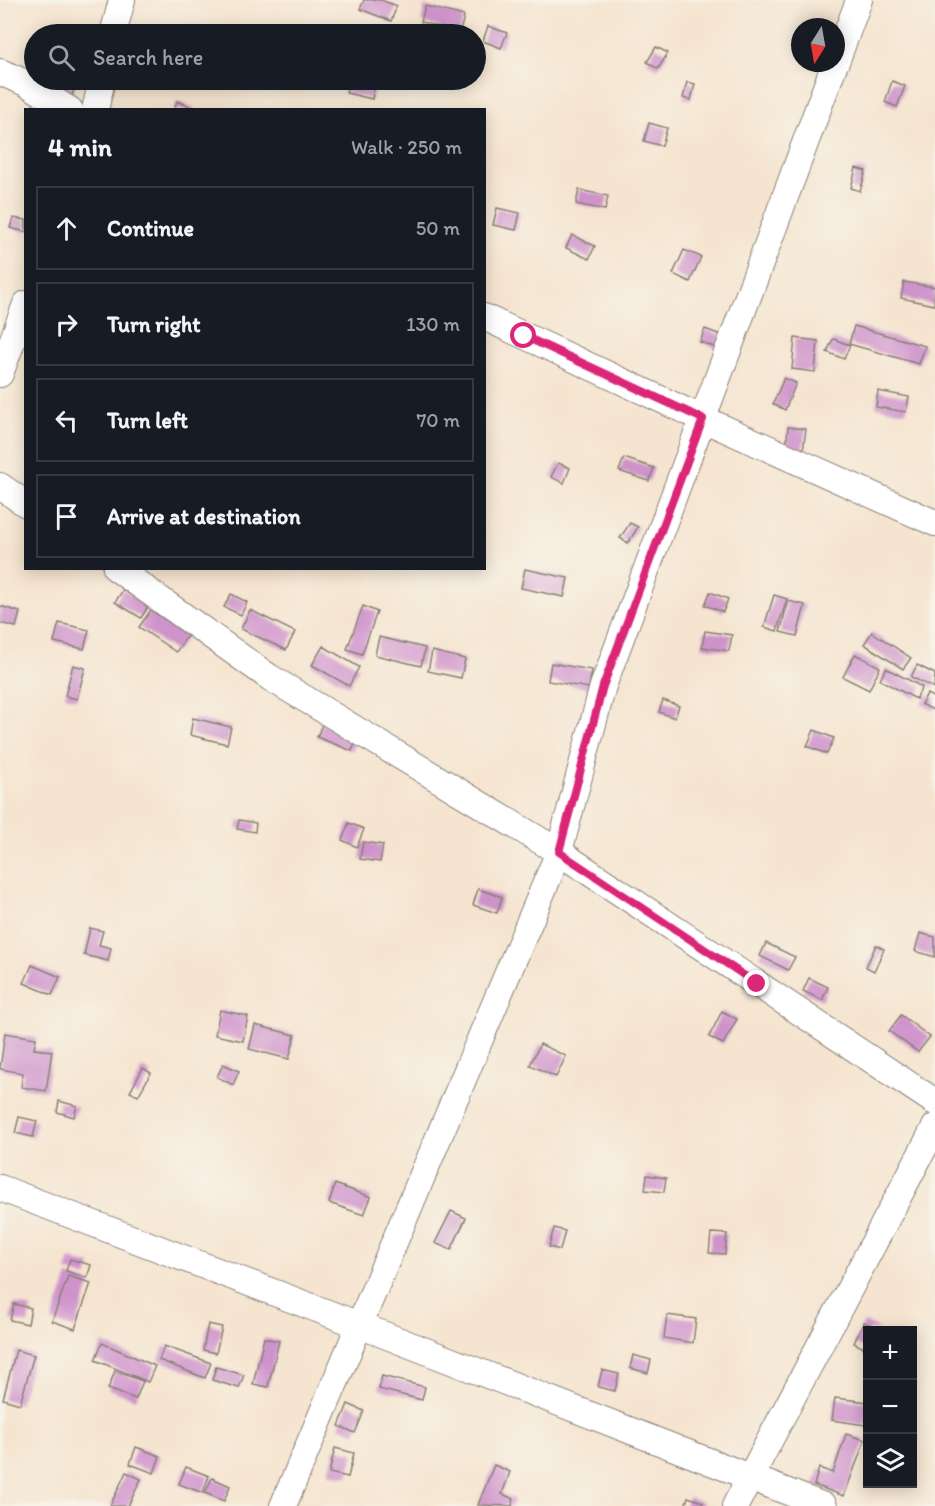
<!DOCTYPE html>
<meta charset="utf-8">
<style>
:root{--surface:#171b24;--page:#20242c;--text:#f1f3f6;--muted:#9ea1a6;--line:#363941}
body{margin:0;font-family:Itim,sans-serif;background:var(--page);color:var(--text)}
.controls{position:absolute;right:18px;bottom:18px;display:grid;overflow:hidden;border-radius:0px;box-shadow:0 3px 15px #0003}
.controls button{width:54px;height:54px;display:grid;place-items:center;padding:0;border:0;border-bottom:2px solid var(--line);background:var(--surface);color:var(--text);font:30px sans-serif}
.compass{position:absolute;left:791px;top:18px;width:54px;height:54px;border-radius:50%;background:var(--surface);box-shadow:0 3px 15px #0003;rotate:191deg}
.stop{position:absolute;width:18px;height:18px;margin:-14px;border:4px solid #db2777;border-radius:50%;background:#fff}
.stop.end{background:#db2777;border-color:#fff;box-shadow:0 2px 6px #0008}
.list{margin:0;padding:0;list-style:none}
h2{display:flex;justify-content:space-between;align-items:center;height:78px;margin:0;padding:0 24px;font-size:26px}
h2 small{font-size:20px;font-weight:400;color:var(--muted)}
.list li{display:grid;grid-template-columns:39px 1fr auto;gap:18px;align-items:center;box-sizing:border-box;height:84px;margin:0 12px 12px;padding:0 12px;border:2px solid var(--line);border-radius:0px}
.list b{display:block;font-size:22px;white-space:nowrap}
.list em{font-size:20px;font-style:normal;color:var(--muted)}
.icon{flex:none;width:33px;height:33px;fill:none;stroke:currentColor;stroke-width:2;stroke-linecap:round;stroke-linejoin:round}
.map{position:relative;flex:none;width:935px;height:1506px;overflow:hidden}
.search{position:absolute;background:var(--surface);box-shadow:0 3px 15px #0003;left:24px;top:24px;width:462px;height:66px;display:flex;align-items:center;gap:15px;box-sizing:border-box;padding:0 21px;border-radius:33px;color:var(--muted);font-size:22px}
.panel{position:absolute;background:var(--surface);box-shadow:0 3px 15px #0003;left:24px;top:108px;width:462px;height:462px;border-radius:0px}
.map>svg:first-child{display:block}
.building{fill:#cf93cc}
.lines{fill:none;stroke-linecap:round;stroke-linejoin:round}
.street-casing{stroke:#888076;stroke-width:28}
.street{stroke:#fff;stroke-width:26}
.route{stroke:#db2777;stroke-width:8}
</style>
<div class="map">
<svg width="935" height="1506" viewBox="0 0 935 1506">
<rect width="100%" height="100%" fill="#f7f3e8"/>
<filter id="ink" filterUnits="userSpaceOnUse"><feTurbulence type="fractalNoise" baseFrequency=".0167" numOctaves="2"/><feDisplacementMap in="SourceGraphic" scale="12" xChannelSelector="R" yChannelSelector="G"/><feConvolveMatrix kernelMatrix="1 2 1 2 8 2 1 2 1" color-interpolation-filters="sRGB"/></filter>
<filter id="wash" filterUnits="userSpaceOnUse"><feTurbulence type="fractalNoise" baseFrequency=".008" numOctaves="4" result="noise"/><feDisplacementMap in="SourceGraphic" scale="24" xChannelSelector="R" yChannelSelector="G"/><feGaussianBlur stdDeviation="1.35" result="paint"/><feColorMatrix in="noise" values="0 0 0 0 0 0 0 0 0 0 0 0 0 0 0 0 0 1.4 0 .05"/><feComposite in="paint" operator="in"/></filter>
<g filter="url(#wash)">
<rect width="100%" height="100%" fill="#f5e4cf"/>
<g id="blocks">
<g class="building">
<path d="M364,0H381L397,6L391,21L360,9Z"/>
<path d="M425,6L464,16L460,32L421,22Z"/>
<path d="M488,26L507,33L501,48L483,41Z"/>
<path d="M656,47L668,53L658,69L647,62Z"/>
<path d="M39,80H68L77,82L71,98Z"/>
<path d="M349,80L375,84L372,99L346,93Z"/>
<path d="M892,81L905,86L897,107L885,102Z"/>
<path d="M687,82L695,84L691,100L683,98Z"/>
<path d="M177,101L194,108L193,110H174Z"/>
<path d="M649,123L667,128L662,146L644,141Z"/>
<path d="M856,168L866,171L860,191L851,188Z"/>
<path d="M579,190L608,196L605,210L576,204Z"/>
<path d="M497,208L520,213L516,230L493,225Z"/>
<path d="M13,218L26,220V232L10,228Z"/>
<path d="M572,235L595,246L589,259L566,248Z"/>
<path d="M684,250L701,257L690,282L673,274Z"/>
<path d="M904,282L935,287L934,305L901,298Z"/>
<path d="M854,326L925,346L919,364L849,344Z"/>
<path d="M705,329L721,335L717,348L700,342Z"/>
<path d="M795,338L818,341L815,372L792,369Z"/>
<path d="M833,339L850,345L844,359L827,352Z"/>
<path d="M784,378L796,383L785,410L773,404Z"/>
<path d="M878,391L909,397L906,412L876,407Z"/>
<path d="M788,427L806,429L803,451L786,449Z"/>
<path d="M624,458L654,468L649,481L619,471Z"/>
<path d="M558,463L570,468L564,483L551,477Z"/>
<path d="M630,523L638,527L628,543L620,538Z"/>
<path d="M525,569L568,578L564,597L521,588Z"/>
<path d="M123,590L149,605L141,618L115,602Z"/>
<path d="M710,592L728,599L723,612L705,605Z"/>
<path d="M231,594L247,602L241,615L224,607Z"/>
<path d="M774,595L787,599L777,631L764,627Z"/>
<path d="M788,601L805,605L797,636L780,632Z"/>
<path d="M0,606L20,612L16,627L0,623Z"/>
<path d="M363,606L377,612L362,654L347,649Z"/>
<path d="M151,610L188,635L176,652L139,627Z"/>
<path d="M250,610L295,632L286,650L241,629Z"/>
<path d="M59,623L89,630L84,649L54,642Z"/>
<path d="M705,631L732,635L729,651L702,647Z"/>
<path d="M872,632L911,658L903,669L864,644Z"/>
<path d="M379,637L425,648L421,666L375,655Z"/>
<path d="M323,646L359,667L349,686L312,665Z"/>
<path d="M432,651L465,659L461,678L428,671Z"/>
<path d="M855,654L880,667L869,690L843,677Z"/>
<path d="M551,663L592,670L589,688L548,681Z"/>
<path d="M73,665L85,668L77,699L65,696Z"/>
<path d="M917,665L935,674L934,688L911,677Z"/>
<path d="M886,668L922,687L916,699L880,680Z"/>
<path d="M927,694L935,698V711L921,704Z"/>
<path d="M663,700L679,706L675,718L659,712Z"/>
<path d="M193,718L231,727L227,744L190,735Z"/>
<path d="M323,722L358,736L352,751L317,737Z"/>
<path d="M814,730L834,738L827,754L807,746Z"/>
<path d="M239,820L256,823L255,832L237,829Z"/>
<path d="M349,823L364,829L357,847L342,840Z"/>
<path d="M363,842L383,845L380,862L360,859Z"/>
<path d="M478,889L502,897L497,913L473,905Z"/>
<path d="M90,928L103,931L99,945L111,948L108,961L84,955Z"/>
<path d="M920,933L935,937V957L915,951Z"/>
<path d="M766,943L795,957L788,970L760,956Z"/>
<path d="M876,945L884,949L874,971L866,967Z"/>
<path d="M32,965L60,977L52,995L24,983Z"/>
<path d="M809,978L828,987L822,1000L803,991Z"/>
<path d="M220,1010L248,1016L243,1041L215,1035Z"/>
<path d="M722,1011L737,1019L723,1044L709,1037Z"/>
<path d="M901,1015L930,1037L918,1052L889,1031Z"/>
<path d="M255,1025L295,1035L289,1059L249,1049Z"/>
<path d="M5,1033L36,1038L34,1049L52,1051L46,1091L21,1087L23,1073L0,1069Z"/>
<path d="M540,1044L566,1056L556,1077L530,1065Z"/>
<path d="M223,1064L239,1071L233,1085L217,1077Z"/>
<path d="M143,1068L151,1073L138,1096L130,1092Z"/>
<path d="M59,1101L77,1106L74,1117L57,1112Z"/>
<path d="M19,1117L37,1121L33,1137L15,1133Z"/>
<path d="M647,1175L666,1178L664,1192L645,1190Z"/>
<path d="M335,1184L371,1197L364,1215L329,1203Z"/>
<path d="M451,1211L466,1218L451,1250L435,1243Z"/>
<path d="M554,1228L565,1231L560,1250L549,1247Z"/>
<path d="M711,1233L727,1234L725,1254L709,1253Z"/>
<path d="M70,1259L91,1265L87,1278L66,1271Z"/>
<path d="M68,1276L91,1283L75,1329L52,1321Z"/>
<path d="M14,1304L31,1308L28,1324L10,1320Z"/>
<path d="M667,1315L696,1319L693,1343L664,1338Z"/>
<path d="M864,1322L881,1330H868V1350L854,1343Z"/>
<path d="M208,1324L222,1327L216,1353L203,1350Z"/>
<path d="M264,1338L279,1341L268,1387L253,1384Z"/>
<path d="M102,1343L155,1366L148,1382L95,1360Z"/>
<path d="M164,1346L211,1363L205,1378L159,1360Z"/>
<path d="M16,1350L34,1355L20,1404L3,1399Z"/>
<path d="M633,1355L651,1360L648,1373L630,1368Z"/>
<path d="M216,1367L244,1375L239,1388L212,1380Z"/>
<path d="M602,1370L619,1374L615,1391L598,1387Z"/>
<path d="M115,1371L143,1381L136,1399L108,1389Z"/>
<path d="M382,1376L425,1387L422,1400L379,1389Z"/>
<path d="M835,1398L868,1402L865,1425L832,1420Z"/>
<path d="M348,1404L364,1411L355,1433L339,1426Z"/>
<path d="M846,1434L865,1440L844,1496L814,1485L819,1468L833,1473Z"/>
<path d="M136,1447L160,1456L154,1473L130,1464Z"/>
<path d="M335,1448L354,1453L348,1477L329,1473Z"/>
<path d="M494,1465L510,1472L502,1494L514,1499L512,1506L478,1505Z"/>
<path d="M186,1467L209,1476L203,1493L179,1484Z"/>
<path d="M126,1472L141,1479L128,1506H110Z"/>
<path d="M212,1478L230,1486L224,1501L205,1493Z"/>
<path d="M688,1497L703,1502L702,1506H685Z"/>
</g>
</g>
</g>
<g filter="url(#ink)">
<use href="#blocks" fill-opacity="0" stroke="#888076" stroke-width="1.5"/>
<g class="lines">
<defs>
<g id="street">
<path d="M113,34L122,0"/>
<path d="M836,62L859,0"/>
<path d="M0,72L26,83L70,110"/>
<path d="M95,110L102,80"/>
<path d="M484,317L703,419L935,523"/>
<path d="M0,374L26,304"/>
<path d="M0,486L26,504"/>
<path d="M116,568L269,677L559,852L935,1102"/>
<path d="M0,1188L359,1325L824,1506"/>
<path d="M283,1506L559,852L603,686L835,63"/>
<path d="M735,1506L935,1127"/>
</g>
</defs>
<use href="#street" class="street-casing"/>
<use href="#street" class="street"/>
</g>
</g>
<g class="lines" filter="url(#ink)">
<path class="route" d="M524,336L703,419L603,686L559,852L757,984"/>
</g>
</svg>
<div class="controls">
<button>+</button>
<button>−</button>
<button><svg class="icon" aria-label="layers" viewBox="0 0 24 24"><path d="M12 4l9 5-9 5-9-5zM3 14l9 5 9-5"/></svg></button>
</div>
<svg class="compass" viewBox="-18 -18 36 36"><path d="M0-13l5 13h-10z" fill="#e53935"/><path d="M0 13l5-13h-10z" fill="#9ea1a6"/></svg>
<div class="stop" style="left:524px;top:336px"></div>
<div class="stop end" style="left:757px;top:984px"></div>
<div class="search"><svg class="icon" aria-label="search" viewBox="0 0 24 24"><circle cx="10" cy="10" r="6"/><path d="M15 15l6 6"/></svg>Search here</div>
<section class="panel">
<h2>4 min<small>Walk · 250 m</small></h2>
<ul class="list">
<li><svg class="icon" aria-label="ahead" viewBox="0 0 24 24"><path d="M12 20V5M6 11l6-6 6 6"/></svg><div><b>Continue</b></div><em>50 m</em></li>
<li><svg class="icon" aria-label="right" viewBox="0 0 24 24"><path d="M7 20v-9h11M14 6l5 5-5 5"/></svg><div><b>Turn right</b></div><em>130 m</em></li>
<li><svg class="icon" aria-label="left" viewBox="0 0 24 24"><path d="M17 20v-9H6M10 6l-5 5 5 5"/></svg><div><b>Turn left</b></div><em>70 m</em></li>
<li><svg class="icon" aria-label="arrive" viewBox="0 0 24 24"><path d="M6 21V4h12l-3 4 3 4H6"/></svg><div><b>Arrive at destination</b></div></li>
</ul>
</section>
</div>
